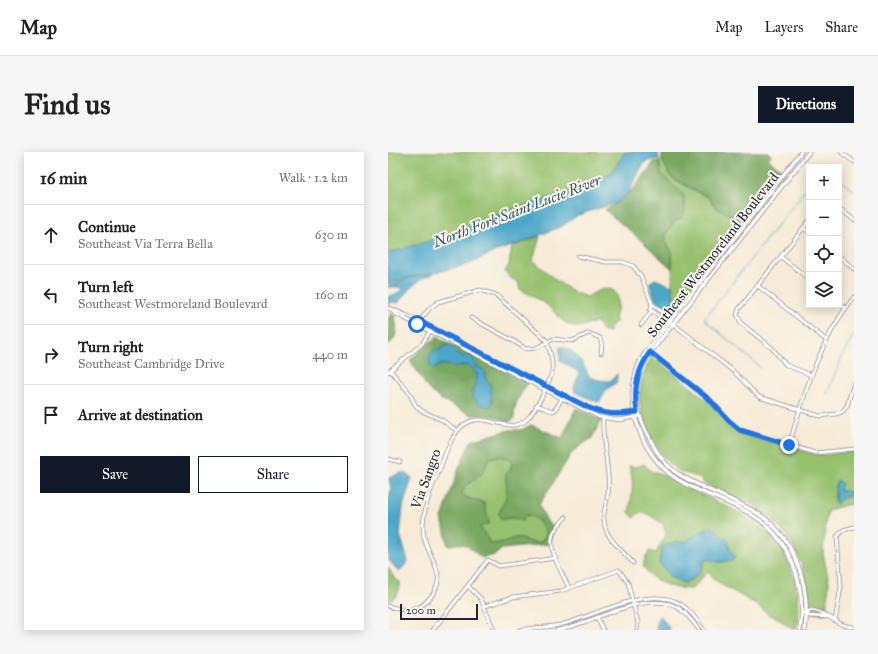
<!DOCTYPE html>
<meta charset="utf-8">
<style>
:root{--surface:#fff;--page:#f6f6f6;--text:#222;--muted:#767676;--line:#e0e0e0;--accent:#111827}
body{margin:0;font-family:"IM FELL Great Primer",serif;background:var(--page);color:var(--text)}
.controls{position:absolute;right:12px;top:12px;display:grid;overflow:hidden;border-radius:0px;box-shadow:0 2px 10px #0003}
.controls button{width:36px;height:36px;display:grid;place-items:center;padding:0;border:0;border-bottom:1px solid var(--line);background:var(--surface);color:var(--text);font:20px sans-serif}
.scale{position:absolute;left:12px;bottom:10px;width:78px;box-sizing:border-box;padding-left:4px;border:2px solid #22223b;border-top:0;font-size:11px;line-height:14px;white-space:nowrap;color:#22223b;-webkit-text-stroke:3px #fbf7ec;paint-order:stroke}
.stop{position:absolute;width:12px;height:12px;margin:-9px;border:3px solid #1a73e8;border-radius:50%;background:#fff}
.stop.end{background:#1a73e8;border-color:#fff;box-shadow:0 1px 4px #0008}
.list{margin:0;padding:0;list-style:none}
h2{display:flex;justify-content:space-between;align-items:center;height:52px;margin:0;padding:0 16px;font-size:17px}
h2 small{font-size:13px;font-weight:400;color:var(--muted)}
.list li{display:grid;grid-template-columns:26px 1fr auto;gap:12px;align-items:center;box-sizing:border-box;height:60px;padding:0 16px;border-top:1px solid var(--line)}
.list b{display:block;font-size:15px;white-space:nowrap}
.list p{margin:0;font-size:13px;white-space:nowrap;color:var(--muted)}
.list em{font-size:13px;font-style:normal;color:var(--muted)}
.actions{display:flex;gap:8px;padding:12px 16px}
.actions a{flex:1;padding:9px 0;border:1px solid var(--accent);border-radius:0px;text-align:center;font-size:14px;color:var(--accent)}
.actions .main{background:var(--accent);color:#fff}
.icon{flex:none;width:22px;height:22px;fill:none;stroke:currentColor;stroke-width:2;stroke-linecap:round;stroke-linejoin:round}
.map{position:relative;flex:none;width:466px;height:478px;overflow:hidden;border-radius:0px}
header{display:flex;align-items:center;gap:24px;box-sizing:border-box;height:56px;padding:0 20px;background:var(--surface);border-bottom:1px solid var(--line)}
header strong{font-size:19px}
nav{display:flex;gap:22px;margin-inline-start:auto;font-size:14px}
.intro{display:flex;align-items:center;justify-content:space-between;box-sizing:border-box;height:96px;padding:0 24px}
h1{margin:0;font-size:28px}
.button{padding:10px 18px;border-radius:0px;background:var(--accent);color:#fff;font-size:14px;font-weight:700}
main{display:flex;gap:24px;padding:0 24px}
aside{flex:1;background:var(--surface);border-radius:0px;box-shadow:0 2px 10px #0003}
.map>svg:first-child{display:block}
.green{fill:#96c16e;stroke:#5c7254;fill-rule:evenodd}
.forest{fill:#78a761;stroke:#4d644e;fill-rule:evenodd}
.water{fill:#4ba7ca;stroke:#366482}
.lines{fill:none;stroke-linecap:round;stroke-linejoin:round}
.stream{stroke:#4ba7ca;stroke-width:1}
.minor-casing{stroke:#8c868a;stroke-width:4.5}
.tertiary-casing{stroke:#8c868a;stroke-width:5}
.minor{stroke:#fff;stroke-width:3}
.tertiary{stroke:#fff;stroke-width:3.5}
.route{stroke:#1a73e8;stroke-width:5}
.labels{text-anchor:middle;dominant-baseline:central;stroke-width:4;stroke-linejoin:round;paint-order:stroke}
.street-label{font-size:14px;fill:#22223b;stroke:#fbf7ec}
.water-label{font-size:15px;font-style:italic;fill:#325774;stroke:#fbf7ec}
</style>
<header>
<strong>Map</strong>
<nav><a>Map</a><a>Layers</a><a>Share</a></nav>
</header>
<div class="intro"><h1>Find us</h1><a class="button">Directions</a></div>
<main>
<aside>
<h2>16 min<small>Walk · 1.2 km</small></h2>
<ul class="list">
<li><svg class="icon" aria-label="ahead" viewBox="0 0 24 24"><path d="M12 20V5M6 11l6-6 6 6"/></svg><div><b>Continue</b><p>Southeast Via Terra Bella</p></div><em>630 m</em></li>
<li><svg class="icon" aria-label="left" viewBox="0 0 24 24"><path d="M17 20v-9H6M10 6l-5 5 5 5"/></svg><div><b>Turn left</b><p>Southeast Westmoreland Boulevard</p></div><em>160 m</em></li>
<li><svg class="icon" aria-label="right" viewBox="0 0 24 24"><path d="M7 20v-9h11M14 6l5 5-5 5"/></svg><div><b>Turn right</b><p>Southeast Cambridge Drive</p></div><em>440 m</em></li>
<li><svg class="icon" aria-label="arrive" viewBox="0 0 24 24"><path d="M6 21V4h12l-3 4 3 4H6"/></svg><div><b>Arrive at destination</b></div></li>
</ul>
<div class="actions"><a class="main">Save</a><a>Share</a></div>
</aside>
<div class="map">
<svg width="466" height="478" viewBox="0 0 466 478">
<rect width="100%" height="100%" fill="#fbf7ec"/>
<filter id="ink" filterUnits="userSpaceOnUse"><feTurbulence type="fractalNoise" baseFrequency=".025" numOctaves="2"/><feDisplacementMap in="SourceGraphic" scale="8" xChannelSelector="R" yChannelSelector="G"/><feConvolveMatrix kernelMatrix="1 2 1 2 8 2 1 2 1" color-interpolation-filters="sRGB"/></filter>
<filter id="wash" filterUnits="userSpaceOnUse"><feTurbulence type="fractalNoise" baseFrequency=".012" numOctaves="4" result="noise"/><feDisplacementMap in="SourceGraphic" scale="16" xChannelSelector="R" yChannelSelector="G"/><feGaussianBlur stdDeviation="0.9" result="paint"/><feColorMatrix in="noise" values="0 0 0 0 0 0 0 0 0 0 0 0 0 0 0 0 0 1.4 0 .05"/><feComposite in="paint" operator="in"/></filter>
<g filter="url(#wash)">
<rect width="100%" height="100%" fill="#f7ebd8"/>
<g class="green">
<path d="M0,0H249L224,33L0,112Z"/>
<path d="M274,7L282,24L307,39L320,45L328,56L343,63L352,71L353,73L291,153C280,146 286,114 284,102C284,97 279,93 277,88L279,80L287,69V36L273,22L271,9Z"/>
<path d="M152,84L145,108C161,122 179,140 199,145C209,139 226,129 230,147C231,153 228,161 227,167L229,169L224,173L221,180H215L209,170L189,175L177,171L158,152L132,137L130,130L121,125L117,119L121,113L124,95Z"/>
<path d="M264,204L321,250L340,270L351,279L426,302L438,303L466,299V340H453L452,335L454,333H447V351L454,346L466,343V351L440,358L438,366L435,401L441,430L438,462L422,461C422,415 402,375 363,352C349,344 332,341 318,332C315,331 314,328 311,326C305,322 295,322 289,318C281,313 274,303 269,295C249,263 245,237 264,204Z"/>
<path d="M111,304L121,307L124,310L123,317L118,323L119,343L111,361L113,367L127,366L135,369L136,364L139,363C148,364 157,374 158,383L153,390C142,393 138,386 128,386C118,387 112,394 101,391L98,383L91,375L101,371L96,351L77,345L74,341C78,329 88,329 95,320C98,316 99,310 102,306Z"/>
<path d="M256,312L264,320H268C284,327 298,336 314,343C361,364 396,380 408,434C411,447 413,464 408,476L404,477L388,465L381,463L368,452L334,433L326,427L320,419L304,437C284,437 266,431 255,414L258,404L261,399L268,401L278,382L276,373L260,362L251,361L246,366L241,360C244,345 247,328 241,314L249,315ZM325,375L340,389L342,398L347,405L344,409L329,410L320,407L316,409C314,420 307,427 296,431L282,425L280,420L271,412L273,397L288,390H297C300,386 320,376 325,375Z"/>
<path d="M0,415L6,426L12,430C13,437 9,444 3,448H0Z"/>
</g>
<g class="forest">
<path d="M274,0H380L383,3L380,7L395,19L369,48L365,52L366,56L353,73L343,63L328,56L320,45L288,28L282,24L274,7Z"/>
<path d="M271,9L273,22L295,42L297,51V58L294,66L287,69L277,83L278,91L284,100V117L255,90L217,58C242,44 249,33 266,10Z"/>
<path d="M3,161L7,164C9,174 10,187 0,193V168Z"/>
<path d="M49,185L140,231C131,243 126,252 126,267L120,270L105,264L83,263L52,247L40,237L22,208L38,193ZM59,193L72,204L77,206L84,204L89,215L95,217L98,222L96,225L102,232L104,251L83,241L88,229L89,221L79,213C69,217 59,211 50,213L51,198Z"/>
<path d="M188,256L213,268L204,286L185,299L151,353L160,371L167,376L163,384V392L114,397L107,403L94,406C80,395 78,388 60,394L54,366L71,316L83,289L121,278H133L143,273L174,286ZM111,304L121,307L124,310L123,317L118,322L119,343L111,362L113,367L127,366L134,369L136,365L139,363C148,364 157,374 158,384L153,390C142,393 138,386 128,386C118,387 112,394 101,391L98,383L91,375L101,371L96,351L77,345L74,341C78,329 88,329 95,320C98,316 99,310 102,306Z"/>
</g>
<g class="water">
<path d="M237,0H270L271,7L259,9L254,14L241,40L228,51L190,63L174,74L130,92L108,99L82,112L46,121L21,125L0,132V101L41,89L81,75L108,63L203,33L223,21Z"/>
<path d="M45,122C28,128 21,137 11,150L8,152L6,149L0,153V145L15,138L13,135H0V134L21,126Z"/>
<path d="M267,127L284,134L285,146L287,149L286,154L277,156L267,147L261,131Z"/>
<path d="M59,193L65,195C68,206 75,204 84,204L89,215L95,217L98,222L96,225L102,232L104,251L102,255L90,252L84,245L89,222L79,213L68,215L54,212L46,217L43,215C40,208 42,204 46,198H51Z"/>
<path d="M172,195C183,194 192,207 197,216C199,218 199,222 201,224C205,228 217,229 222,229L229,222V230L218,238L212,249L209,250L187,240C184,233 191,227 191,220L172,209Z"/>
<path d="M12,321H17L24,326L15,355L12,383L20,409L11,420L0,407V351L3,337L1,326Z"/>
<path d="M449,329H452L454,331L452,339L466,340V343L454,346L449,352L447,351V335Z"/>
<path d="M325,375L340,389L342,398L347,405L344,409L329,410L320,407L316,409C314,420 307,426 296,431L281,424L280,420L271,412L275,394L288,390H297C301,386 320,376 325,375Z"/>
<path d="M272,463L281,476V478H268L269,467Z"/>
</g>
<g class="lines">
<g class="stream">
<path d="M451,27L466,39"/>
<path d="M373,216L316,167L421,33"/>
<path d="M439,242L455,202L466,182"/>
</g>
</g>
</g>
<g filter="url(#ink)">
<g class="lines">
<defs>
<g id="minor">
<path d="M453,0L466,10"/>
<path d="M451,56L466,68"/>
<path d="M421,69L351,157L349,163L354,172L384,196L398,213L423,223"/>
<path d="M415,76L421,80"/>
<path d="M190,104L217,110H235L245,114L253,124L264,152L283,167"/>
<path d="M451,104L466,117"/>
<path d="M393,105L421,127"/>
<path d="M370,134L438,188"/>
<path d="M451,151L457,156"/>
<path d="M1,156L8,162L211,265L232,268L251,264"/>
<path d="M4,157L31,169L199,255C216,262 229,263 248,260"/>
<path d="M263,158L280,171"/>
<path d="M83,166L122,187L138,197L148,196L165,187L184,189L201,181L212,186L214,193L213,201"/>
<path d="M284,171L345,219L371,245L432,264L448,262L454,260L459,254L466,231"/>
<path d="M253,173L262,161L264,152"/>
<path d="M260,199L322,248L341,269L352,278L427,301L466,297"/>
<path d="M2,218L20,239L28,254L34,259L54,268L68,278"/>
<path d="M0,220L34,192L42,179"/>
<path d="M148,253L164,259L167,258L175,245"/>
<path d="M215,265C213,291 223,318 220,342C218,355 213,364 218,378C223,391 236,400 245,411"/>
<path d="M401,293C417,240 431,189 466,145"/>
<path d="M0,307L12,310"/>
<path d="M178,365C173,370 168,375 165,382C159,398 175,422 181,436"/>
<path d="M80,434L93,447L106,478"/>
<path d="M0,454C13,458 26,461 37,451C68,423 35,405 35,377C35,358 43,335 51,319C57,304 63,281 77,272C94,261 109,275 127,273C132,272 137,270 140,266C148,258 163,229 164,218C165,207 162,198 158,188L108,143L92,138L50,150L42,156L29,172"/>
<path d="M97,454L125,445L173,439L231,418L240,431L250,471L249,478"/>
<path d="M414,461H419L421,464L439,465"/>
<path d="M419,461L423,458C439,459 449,475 466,475"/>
<path d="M209,465L215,478"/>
<path d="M447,469L453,435L449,385L455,378L466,375"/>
<path d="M45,478L100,408L111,414L168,406"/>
<path d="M131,478C146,475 162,476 176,472C208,463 263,432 294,453C303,459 310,469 316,478"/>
<path d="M169,478C202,472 249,443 282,452C294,455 304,468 311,478"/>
</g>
<g id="tertiary">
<path d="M412,478C419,433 402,384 361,361C338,348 311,341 289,327C251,303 232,244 255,204L413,0"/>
<path d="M417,478C423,432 406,381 364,358C340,345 315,337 292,323C278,315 270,303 263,289C248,262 241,235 258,206L421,0"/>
</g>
</defs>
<use href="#minor" class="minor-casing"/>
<use href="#tertiary" class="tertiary-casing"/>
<use href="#minor" class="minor"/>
<use href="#tertiary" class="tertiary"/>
</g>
</g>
<g class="lines" filter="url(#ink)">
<path class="route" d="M29,172L31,169L199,255C217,263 230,263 249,260C245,238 249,218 262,200L322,248L341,269L352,278L401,293"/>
</g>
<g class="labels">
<g class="street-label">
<text transform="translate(325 103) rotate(-52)">Southeast Westmoreland Boulevard</text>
<text transform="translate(38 327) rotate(-70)">Via Sangro</text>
</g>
<g class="water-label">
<text transform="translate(129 59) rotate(-21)">North Fork Saint Lucie River</text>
</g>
</g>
</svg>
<div class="controls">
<button>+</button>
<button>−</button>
<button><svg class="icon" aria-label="locate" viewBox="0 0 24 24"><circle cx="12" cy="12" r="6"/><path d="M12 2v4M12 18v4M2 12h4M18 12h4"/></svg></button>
<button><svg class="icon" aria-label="layers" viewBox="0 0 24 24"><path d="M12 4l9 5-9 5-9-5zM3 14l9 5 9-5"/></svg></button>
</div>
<div class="scale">200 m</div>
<div class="stop" style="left:29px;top:172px"></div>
<div class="stop end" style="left:401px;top:293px"></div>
</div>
</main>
